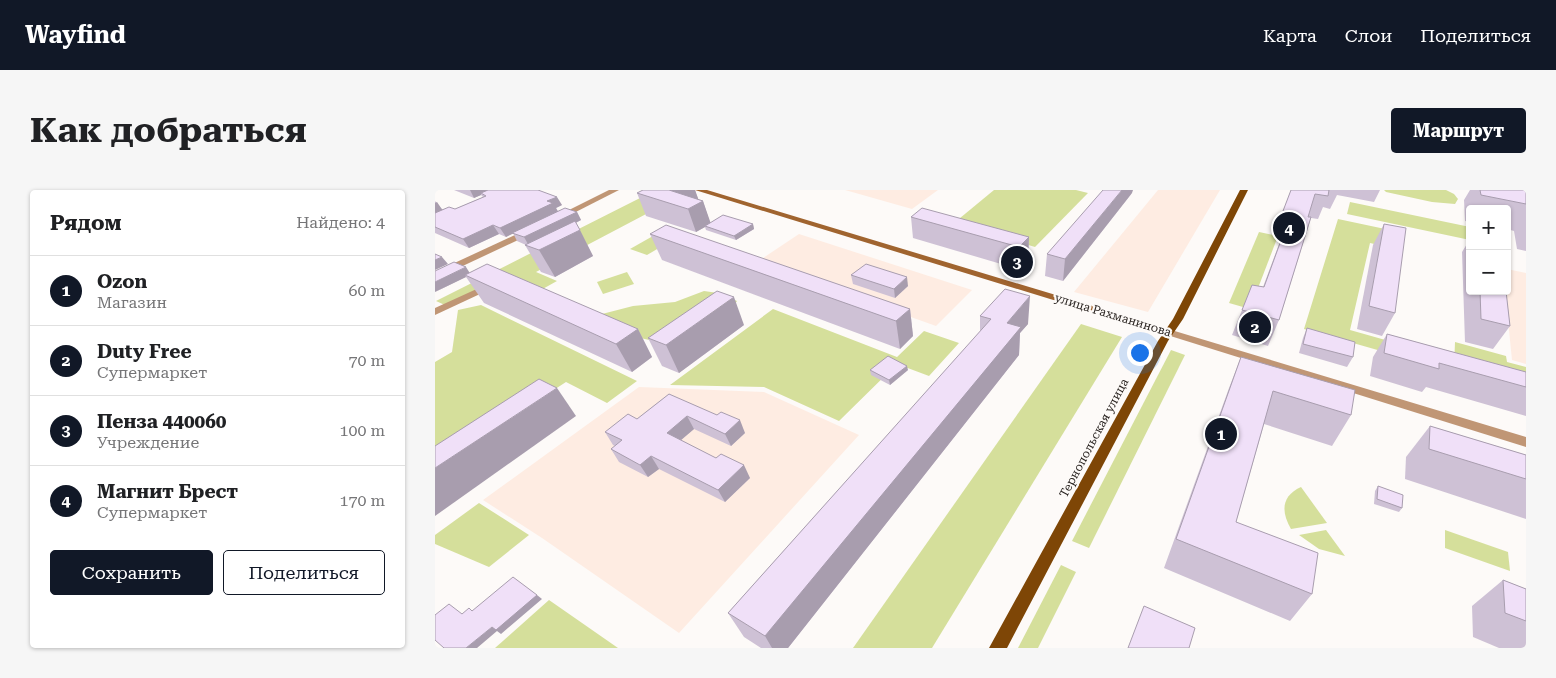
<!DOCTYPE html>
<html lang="ru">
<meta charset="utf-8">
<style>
:root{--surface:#fff;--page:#f6f6f6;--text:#202124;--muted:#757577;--line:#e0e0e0;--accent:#111827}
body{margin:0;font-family:"Roboto Serif",serif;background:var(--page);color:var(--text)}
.controls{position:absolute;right:15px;top:15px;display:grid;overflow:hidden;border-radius:5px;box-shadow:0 1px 4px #0004}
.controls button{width:45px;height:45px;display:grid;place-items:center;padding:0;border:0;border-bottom:1px solid var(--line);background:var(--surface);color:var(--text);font:25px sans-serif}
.you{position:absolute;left:704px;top:162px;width:18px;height:18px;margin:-12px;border:4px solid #fff;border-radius:50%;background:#1a73e8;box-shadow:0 0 0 8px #1a73e833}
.badge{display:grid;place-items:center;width:32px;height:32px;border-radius:50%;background:var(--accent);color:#fff;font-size:16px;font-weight:700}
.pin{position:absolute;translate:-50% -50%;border:2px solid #fff;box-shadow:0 1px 5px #0006}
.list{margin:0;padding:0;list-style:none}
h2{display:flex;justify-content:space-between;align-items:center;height:65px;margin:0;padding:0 20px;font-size:21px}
h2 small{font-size:16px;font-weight:400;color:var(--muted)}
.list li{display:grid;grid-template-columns:32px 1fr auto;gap:15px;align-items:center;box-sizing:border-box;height:70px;padding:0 20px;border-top:1px solid var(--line)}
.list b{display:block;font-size:19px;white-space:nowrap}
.list p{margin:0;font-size:16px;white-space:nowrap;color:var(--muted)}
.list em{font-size:16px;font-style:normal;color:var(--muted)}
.actions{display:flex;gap:10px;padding:15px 20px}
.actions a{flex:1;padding:11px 0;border:1px solid var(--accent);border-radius:5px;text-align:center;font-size:18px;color:var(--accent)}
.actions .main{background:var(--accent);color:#fff}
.map{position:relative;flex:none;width:1091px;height:458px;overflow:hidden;border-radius:5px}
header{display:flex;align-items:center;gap:30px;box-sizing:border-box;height:70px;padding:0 25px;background:var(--accent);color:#fff}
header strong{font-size:24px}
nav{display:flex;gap:28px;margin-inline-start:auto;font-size:18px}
.intro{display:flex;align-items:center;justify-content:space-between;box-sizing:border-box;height:120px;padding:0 30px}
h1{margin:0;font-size:35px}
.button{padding:12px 22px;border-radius:5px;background:var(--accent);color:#fff;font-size:18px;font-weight:700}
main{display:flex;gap:30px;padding:0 30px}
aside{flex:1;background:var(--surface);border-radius:5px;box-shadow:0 1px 4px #0004}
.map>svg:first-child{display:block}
.built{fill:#feece2}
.green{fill:#d5df9b}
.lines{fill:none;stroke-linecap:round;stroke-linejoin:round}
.minor{fill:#c09675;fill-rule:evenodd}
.secondary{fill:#a0642f;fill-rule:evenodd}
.primary{fill:#7e4606;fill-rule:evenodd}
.wall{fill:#cec1d5}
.shaded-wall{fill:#a89dae}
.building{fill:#f0e0f8;stroke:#a89dae}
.labels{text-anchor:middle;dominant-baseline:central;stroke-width:4.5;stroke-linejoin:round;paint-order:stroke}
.street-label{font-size:12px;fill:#2b2522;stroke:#fdfaf8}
</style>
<header>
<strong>Wayfind</strong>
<nav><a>Карта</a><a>Слои</a><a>Поделиться</a></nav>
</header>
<div class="intro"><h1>Как добраться</h1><a class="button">Маршрут</a></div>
<main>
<aside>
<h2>Рядом<small>Найдено: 4</small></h2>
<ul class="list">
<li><span class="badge">1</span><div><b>Ozon</b><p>Магазин</p></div><em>60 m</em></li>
<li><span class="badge">2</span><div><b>Duty Free</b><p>Супермаркет</p></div><em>70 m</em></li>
<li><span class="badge">3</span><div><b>Пенза 440060</b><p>Учреждение</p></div><em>100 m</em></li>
<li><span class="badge">4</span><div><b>Магнит Брест</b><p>Супермаркет</p></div><em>170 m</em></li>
</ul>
<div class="actions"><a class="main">Сохранить</a><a>Поделиться</a></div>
</aside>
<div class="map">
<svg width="1091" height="458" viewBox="0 0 1091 458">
<rect width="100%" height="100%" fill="#fdfaf8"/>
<g class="built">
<path d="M410,0H503L477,19Z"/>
<path d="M723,0H785L713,122L639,102Z"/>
<path d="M364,44L537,100L501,136L322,72Z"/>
<path d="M1072,79L1091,83V174L1077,170L1070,101H1072Z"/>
<path d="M204,197L329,202L424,245L244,443L107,348L48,310Z"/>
</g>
<g class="green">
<path d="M559,0H641L653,3L600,57L519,33Z"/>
<path d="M949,0H1011L1019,4L1023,9L1020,14L997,12L951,2Z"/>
<path d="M209,6L232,13L101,82L122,91L104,101L70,87L12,116L1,111Z"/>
<path d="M915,12L1035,37V50L912,24Z"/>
<path d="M903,29L969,43L966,60L935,53L915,140L961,153L960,165L869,139Z"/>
<path d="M225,42L241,48L212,65L195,59Z"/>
<path d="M824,42L843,46L815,119L794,113Z"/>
<path d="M192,82L199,94L168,104L162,92Z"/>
<path d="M269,101L283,103L302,111L300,114L219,151L205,148L167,124L198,116L240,112Z"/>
<path d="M46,115L202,191L172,213L131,192L16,267L0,256V172L17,162L23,120Z"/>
<path d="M338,119L462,167L489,141L524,153L494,186L462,174L404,231L329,197L235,195Z"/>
<path d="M646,134L687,147L497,458H418Z"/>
<path d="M1020,152L1071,166L1072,172L1091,177V198L1019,178Z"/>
<path d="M736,160L750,165L654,358L637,351Z"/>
<path d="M866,297L892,333L856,339C846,322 846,306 866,297Z"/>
<path d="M44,313L94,345L54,377L0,354V345Z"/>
<path d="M891,340L910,366L884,359L864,345Z"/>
<path d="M1010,340L1073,362L1075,381L1010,358Z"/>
<path d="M626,375L641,382L603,458H583Z"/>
<path d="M114,410L183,458H60Z"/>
</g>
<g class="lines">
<g class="minor">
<path d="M174,0H184L125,30L118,28Z"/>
<path d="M95,38L98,39V43L0,89V82Z"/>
<path d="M57,92L60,93V97L0,125V118Z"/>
<path d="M733,139L1091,247V257L729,144L728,142Z"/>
</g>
<path class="secondary" d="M260,0H272L737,140L738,142L733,145L729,144Z"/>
<path class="primary" d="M805,0H813L748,129L733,151L572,458H554L723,151L738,129Z"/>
</g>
<g class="wall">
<path d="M19,0H103L127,15L121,18L123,21L142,22L146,30L141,33L158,66L120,87L106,82L90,55H91L82,51L78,43L71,47L64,44L34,58L0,43V11L7,19H20L48,7L46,5L39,8Z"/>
<path d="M260,0L263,9L268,11L275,33L318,34L319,39L301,50L271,40L270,37L261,42L211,26L202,3Z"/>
<path d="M856,0H945L939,12L902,5L895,19L888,17L883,29L876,28L844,130L833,156L797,145L817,95L828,97L847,46L839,45Z"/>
<path d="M1035,0H1091V61L1082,59L1079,41L1072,39V19H1035V32L1030,31L1029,10Z"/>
<path d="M697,3L628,91L610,86L612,64Z"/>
<path d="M476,27L594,47L593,68L583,79L478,48Z"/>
<path d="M949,34L960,123L947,146L922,139L938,55Z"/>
<path d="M215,44L475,119L478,146L465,159L227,70Z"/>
<path d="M1035,49V101H1071L1075,136L1058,159L1030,152L1027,62Z"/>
<path d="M35,83L203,139L217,167L197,182L49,113L31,87L0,102Z"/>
<path d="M416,85L473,96L460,108L418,94Z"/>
<path d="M545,126L593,134L585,143L584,165L353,458H326L309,447L293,423L545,142Z"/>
<path d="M309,135L244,183L227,176L213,148Z"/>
<path d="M872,138L918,167L912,177L864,163L868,148Z"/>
<path d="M952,144L1091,182V226L991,197L987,202L935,186L938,167Z"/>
<path d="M806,167L916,225L897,256L829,234L801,332L877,404L855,431L729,378L794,198Z"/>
<path d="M435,180H473L455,195L436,185Z"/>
<path d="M234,204L310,243L296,256L259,239L246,250L315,288L290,312L224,279L213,287L184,272L176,259L180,256L178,255L170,242L202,229Z"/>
<path d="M995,236L1091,265V329L970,289L971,267Z"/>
<path d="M943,296L967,318L964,322L939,314L940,301Z"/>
<path d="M1068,390L1091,399V458H1064L1038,447L1037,416Z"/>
</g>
<g class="shaded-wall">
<path d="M35,0H58L46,3V5L39,8Z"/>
<path d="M234,0H260L264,11L239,15Z"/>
<path d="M687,0H698L697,3L628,91L630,69Z"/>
<path d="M122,7L127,15L121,18L123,22L71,47L65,38L112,11Z"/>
<path d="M268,11L276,34L270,36V37L261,42L253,19Z"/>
<path d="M2,12L8,21L0,24V13Z"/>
<path d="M142,22L146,30L94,56L89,47Z"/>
<path d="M318,34L319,39L301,50L299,46Z"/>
<path d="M58,35L64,44L34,58L28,49Z"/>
<path d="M145,40L158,66L120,87L104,60Z"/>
<path d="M594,47L593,68L583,79L584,57Z"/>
<path d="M7,67L13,74L0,80V70Z"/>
<path d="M31,77L36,85H30L31,87L0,102V92Z"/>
<path d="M472,87L473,96L460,108L459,99Z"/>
<path d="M595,106L593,134L585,143L584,165L353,458H337L330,446L572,133Z"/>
<path d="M299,107L309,135L244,183L231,155Z"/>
<path d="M475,119L478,146L465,159L461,131Z"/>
<path d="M203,139L217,167L197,182L181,154Z"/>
<path d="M472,176L473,180L455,195L454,190Z"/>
<path d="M122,198L141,226L0,326V278Z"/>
<path d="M252,226L259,239L239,256L232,243Z"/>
<path d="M305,230L310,243L296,256L290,244Z"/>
<path d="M216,266L224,279L213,287L205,275Z"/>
<path d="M309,275L315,288L290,312L283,300Z"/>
<path d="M102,405L107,409L66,444L62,441L42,458H31L57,437Z"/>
</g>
<g class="building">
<path d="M53,0H103L122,7L112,11L118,13L65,38L58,35L28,49L0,37V23L14,17L20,19L51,6L46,3Z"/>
<path d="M208,0H234L268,11L253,19L202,3Z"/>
<path d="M668,0H687L630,69L612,64Z"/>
<path d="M856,0H894L893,6L880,4L873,27H876L844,130L807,120L817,95L829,97L856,23L848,21Z"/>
<path d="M1045,0H1091V14L1046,5Z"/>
<path d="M130,18L142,22L89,47L77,43Z"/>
<path d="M487,18L594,47L584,57L476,27Z"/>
<path d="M288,25L318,34L299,46L270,36Z"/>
<path d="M140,31L145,40L104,60L90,55Z"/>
<path d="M949,34L971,38L960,123L934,116Z"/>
<path d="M231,35L475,119L461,131L215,44Z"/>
<path d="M0,64L7,67L0,70Z"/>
<path d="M19,72L31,77L0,92V81Z"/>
<path d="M52,74L203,139L181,154L30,85Z"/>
<path d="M431,74L472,87L459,99L416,85Z"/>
<path d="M570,99L595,106L572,133L586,137L330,446L293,423L556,129L545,126Z"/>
<path d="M282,101L299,107L231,155L213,148Z"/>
<path d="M1045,101H1071L1075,136L1046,129Z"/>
<path d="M872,138L920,152L918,167L868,154Z"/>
<path d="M952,144L1091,182V197L1004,173V179L949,163Z"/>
<path d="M453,166L472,176L454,190L435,180Z"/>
<path d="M806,167L920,200L916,225L838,201L801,332L883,363L877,404L741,349Z"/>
<path d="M104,189L122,198L0,278V256Z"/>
<path d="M234,204L282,225L286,222L305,230L290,244L252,226L232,243L281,268L286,264L309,275L283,300L216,266L205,275L176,259L187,250L170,242L193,224L202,229Z"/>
<path d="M995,236L1091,265V289L994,259Z"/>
<path d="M943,296L968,305L967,318L942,309Z"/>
<path d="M78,387L102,405L61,440L57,437L31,458H9L0,450V425L14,414L27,424L34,418L37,421Z"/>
<path d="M1068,390L1091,399V431L1070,423Z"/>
<path d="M709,416L760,438L754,458H693Z"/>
</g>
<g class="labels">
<g class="street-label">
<text transform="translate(678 125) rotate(17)">улица Рахманинова</text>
<text transform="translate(659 248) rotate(-62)">Тернопольская улица</text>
</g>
</g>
</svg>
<div class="controls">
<button>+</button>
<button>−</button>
</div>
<div class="you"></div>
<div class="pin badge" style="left:786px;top:244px">1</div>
<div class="pin badge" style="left:820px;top:137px">2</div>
<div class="pin badge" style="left:582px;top:72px">3</div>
<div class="pin badge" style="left:854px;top:38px">4</div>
</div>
</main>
